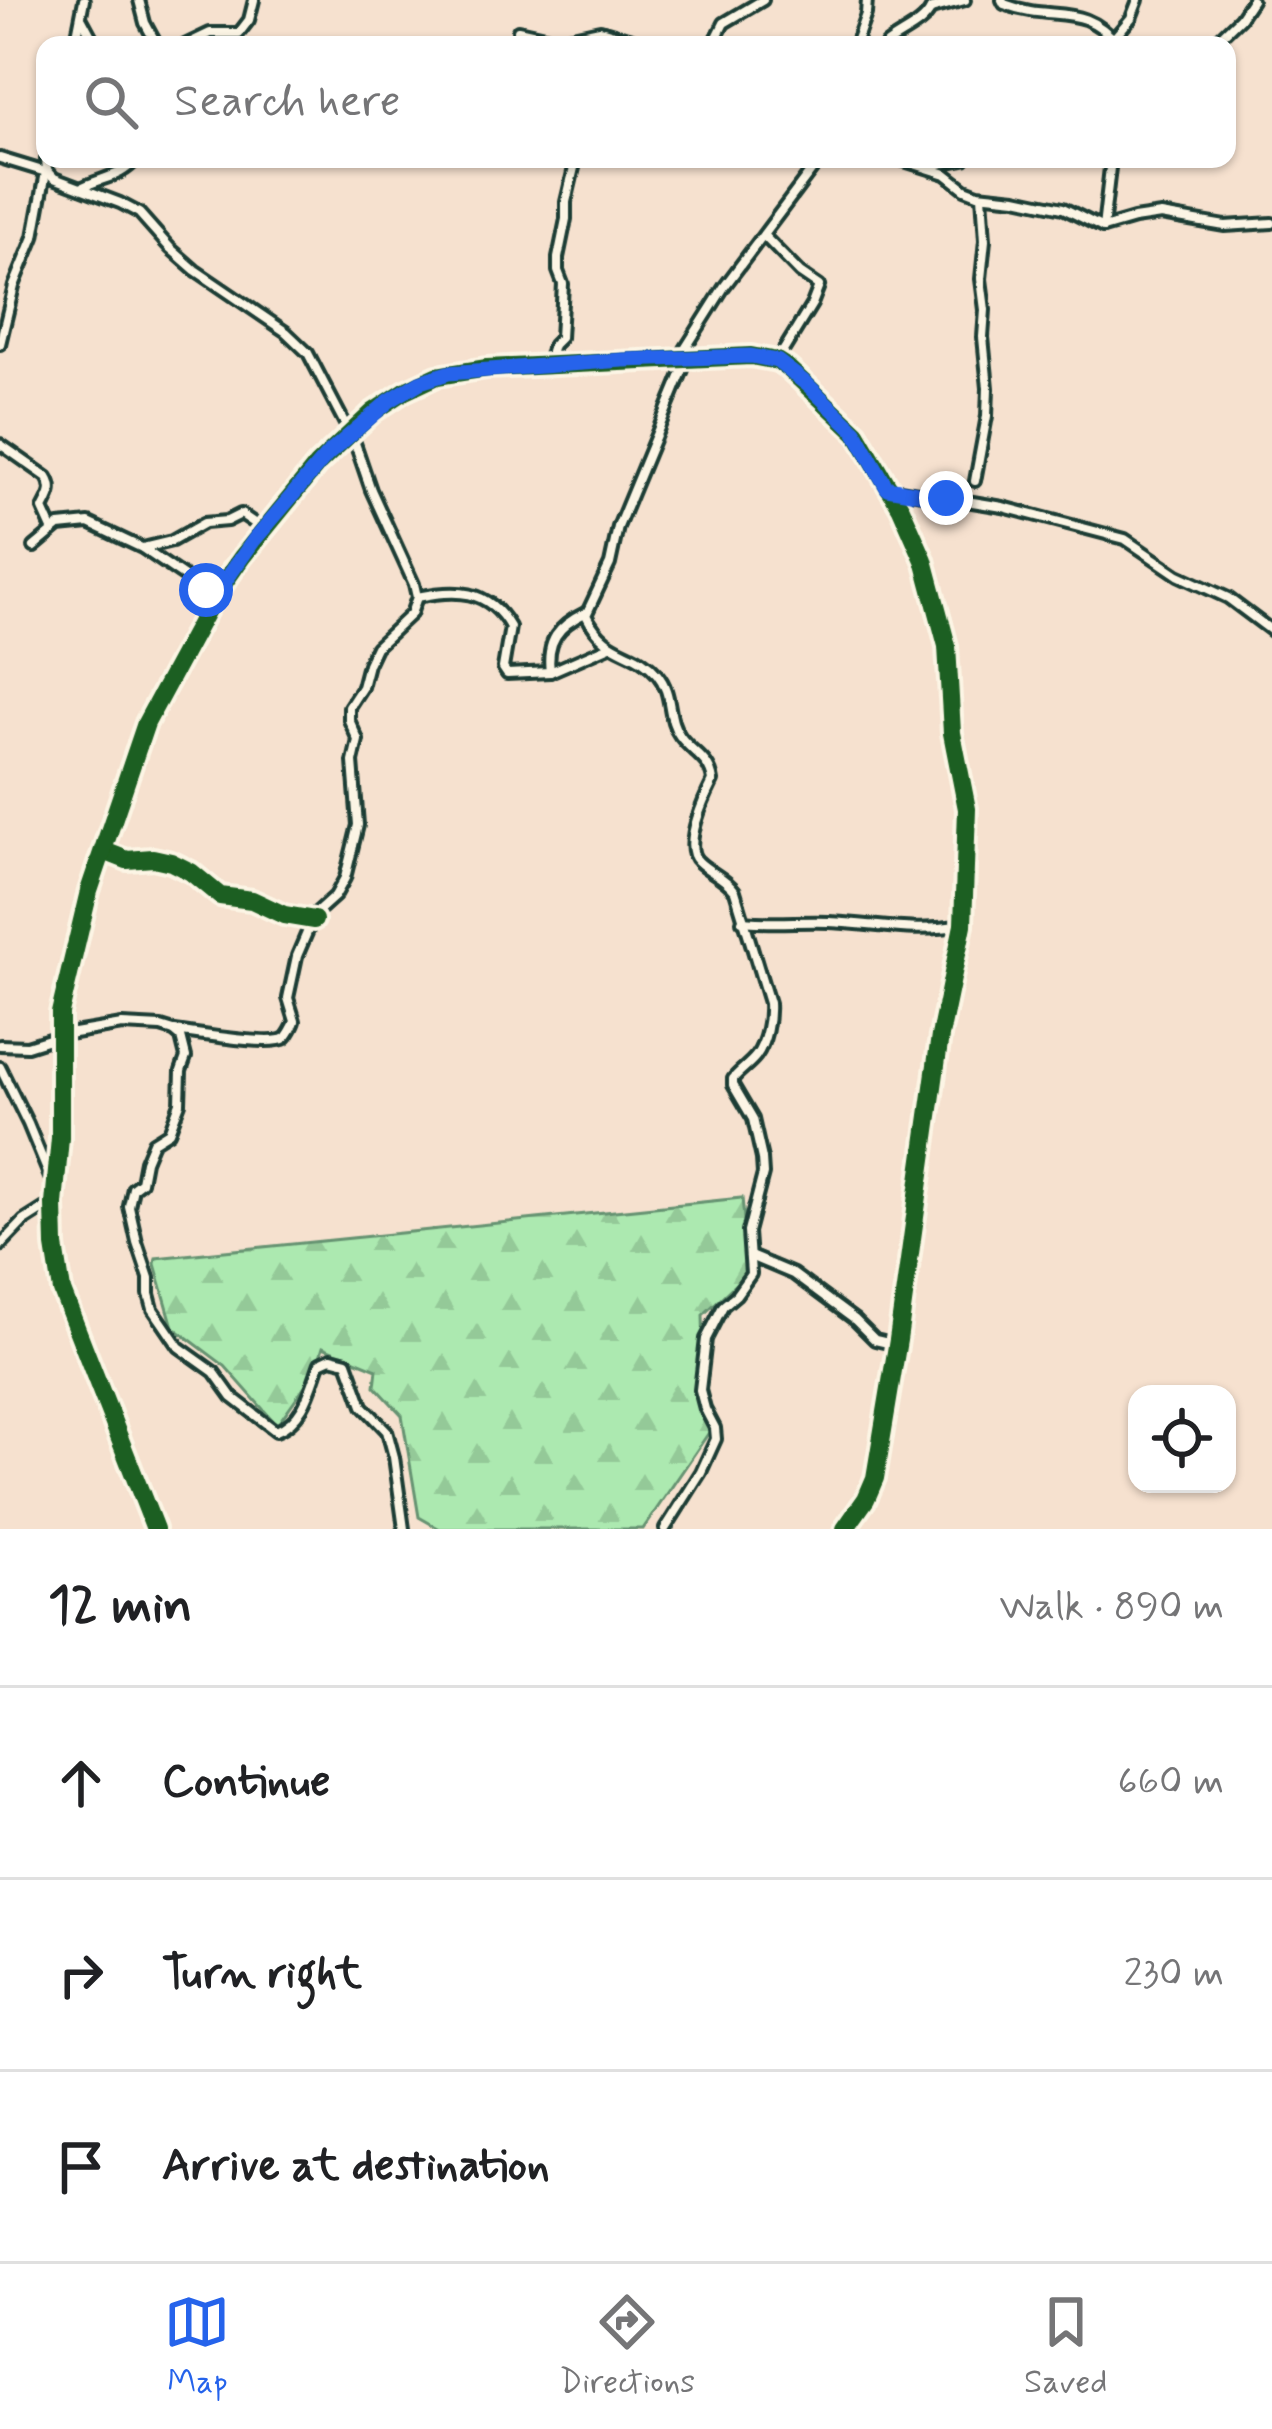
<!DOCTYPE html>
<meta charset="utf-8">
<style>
:root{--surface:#fff;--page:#f2f2f2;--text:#202124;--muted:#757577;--line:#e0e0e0;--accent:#2563eb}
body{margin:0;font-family:Mynerve,sans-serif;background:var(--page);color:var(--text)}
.controls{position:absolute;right:36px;bottom:36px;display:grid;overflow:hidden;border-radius:24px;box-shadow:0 3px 9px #0004}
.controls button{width:108px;height:108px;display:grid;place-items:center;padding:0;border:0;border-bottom:3px solid var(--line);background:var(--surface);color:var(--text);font:60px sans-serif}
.stop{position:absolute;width:36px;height:36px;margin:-27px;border:9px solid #2563eb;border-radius:50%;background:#fff}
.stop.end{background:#2563eb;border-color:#fff;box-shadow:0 3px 12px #0008}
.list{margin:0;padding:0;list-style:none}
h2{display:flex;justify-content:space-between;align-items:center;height:156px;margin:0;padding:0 48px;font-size:51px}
h2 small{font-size:39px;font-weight:400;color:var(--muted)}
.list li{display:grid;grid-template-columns:78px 1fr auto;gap:36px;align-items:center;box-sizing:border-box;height:192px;padding:0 48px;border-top:3px solid var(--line)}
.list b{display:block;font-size:45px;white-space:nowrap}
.list em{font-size:39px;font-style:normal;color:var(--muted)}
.icon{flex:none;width:66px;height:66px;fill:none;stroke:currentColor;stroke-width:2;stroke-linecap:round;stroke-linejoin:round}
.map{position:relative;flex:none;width:1272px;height:1529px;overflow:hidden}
.search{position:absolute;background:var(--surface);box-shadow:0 3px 9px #0004;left:36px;right:36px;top:36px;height:132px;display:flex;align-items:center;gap:30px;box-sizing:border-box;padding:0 42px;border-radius:24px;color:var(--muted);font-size:45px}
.sheet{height:732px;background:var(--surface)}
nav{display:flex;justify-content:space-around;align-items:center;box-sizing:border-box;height:168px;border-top:3px solid var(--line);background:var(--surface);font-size:33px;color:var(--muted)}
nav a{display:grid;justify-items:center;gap:6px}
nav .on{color:var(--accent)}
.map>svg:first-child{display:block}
.forest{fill:url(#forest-firs);stroke:#669372;stroke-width:3}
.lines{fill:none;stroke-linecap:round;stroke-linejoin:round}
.street-casing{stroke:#1f3d34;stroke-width:16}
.street{stroke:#fcf5e5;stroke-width:8}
.cycleway-casing{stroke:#fcf5e5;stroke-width:26}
.cycleway{stroke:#1b5e20;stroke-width:18}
.route{stroke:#2563eb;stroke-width:15}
</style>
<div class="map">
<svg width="1272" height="1529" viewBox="0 0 1272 1529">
<defs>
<pattern id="forest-firs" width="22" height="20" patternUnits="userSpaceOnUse" patternTransform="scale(3)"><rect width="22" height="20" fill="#ace9b0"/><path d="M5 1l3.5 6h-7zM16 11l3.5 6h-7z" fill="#94c998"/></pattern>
</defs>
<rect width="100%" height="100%" fill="#f6e1cf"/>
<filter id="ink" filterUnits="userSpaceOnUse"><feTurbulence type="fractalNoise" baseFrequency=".00833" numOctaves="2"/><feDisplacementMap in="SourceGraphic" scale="24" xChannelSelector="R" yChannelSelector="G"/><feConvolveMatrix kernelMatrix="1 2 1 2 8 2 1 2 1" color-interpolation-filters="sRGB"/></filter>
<g filter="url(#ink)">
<path class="forest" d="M742,1198L749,1271L703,1315L705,1392L712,1428L643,1529H440L419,1517L402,1415L375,1386L377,1369L323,1347L316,1370L277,1425L225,1366L173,1327L155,1264L156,1258Z"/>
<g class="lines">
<defs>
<g id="street">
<path d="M139,0L145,23L157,45"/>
<path d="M1002,0L1004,4C1054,23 1081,0 1119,45"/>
<path d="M82,19L96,45"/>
<path d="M518,30L558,39L600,30L652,45"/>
<path d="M1114,38L1131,18L1138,0"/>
<path d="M75,45L84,0"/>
<path d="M185,45L210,33H239L249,20L254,0"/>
<path d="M713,45L724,23L763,0"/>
<path d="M855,45L866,14L867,0"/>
<path d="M886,45C901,33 924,25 931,9L965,0"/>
<path d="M1212,45L1240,18L1252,0"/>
<path d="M0,158L46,172"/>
<path d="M46,159L47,170L54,178L120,203L139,213L170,248L195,270L286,332L308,353L355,443L371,490L414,584L417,597L411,614L376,647L368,664L362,687L349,707V720L358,740L353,762L358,825L345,878L335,896L315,914L297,956L288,998L295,1021C294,1025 288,1036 285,1038C273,1047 193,1033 174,1031"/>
<path d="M898,159L946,174L965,189L978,194L1016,198L1063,208L1103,228L1134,219L1161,215L1225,226L1272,223"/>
<path d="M929,166L964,159"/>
<path d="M81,188C99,178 123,177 136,159"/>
<path d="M1103,228L1111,159"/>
<path d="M764,236L800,273L819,286L812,304L777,361"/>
<path d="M0,344L14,286L34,237L46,172"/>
<path d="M680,357L724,287L820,159"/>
<path d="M547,366L553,345L560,338L563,284L558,271V258L566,219V202L576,159"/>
<path d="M0,444L47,477C55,490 49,497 43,509L52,529"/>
<path d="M975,481L987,416L988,388L983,337L985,310L981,279L985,240L982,195"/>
<path d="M887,488L1003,507L1125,539L1178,575L1228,598L1272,631"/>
<path d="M34,547L59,526L89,523L142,548L214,597"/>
<path d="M143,548L172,541L204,523L227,521L241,514L263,529"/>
<path d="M417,597C455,589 488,588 510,627L503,668L507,674L550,672L610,646"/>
<path d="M550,672C546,641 558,626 585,613"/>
<path d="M104,851L127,860L153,858L171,862L191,872L220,896L252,900L284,915L314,920"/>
<path d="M742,921C771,924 799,921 829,922C879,924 912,934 963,925"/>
<path d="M0,1045L27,1046L62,1035L122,1025L161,1027L174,1031L181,1037L186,1057L181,1071L180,1103L169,1132L153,1142L145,1161L141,1182L133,1188L129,1206L137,1242L149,1278V1294L153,1309L179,1347L214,1372L232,1397L276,1431C304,1421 311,1388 320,1363L331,1358L347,1362L363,1406L387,1431L394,1457L404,1529"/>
<path d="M0,1067L28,1124L56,1192"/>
<path d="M0,1246L24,1221L54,1202"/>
<path d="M750,1256L793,1274L855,1320L875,1340L888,1343L898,1340"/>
<path d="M155,1529L62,1291L55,1246L54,1204L60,1138V1013L89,891L146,723L214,597L242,557L317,465L373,412L405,391L437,376L487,368L751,356L777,361L788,368L857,433L901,508L924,560L947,646L952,733L967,809L963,925L940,1036L898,1340L875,1478L866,1499L845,1529"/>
<path d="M665,1529L701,1472L716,1439L715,1428L705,1409L700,1390L706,1339L723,1306L736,1295L751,1274L748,1232L763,1174L762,1159L753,1119L733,1085V1079C739,1071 749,1065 756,1056C766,1042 770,1020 769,1003L735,891C725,877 710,873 698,861C682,846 704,799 713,781C710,758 692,753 680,736C666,718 674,694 657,674C633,646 607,657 586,615L610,564L618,527L687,360"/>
</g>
</defs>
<use href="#street" class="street-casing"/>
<use href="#street" class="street"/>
<defs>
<g id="cycleway">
<path d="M104,851L127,860L153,858L171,862L191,872L220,896L252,900L284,915L314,920"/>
<path d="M155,1529L62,1291L55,1246L54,1204L60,1138V1013L89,891L146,723L214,597L242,557L317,465L373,412L405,391L437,376L487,368L751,356L777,361L788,368L857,433L901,508L924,560L947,646L952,733L967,809L963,925L940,1036L898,1340L875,1478L866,1499L845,1529"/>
</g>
</defs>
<use href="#cycleway" class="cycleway-casing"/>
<use href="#cycleway" class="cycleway"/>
</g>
</g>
<g class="lines" filter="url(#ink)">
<path class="route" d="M206,590L214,597L254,540L327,455L389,401L420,382L448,373L623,360L751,356L777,361L808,385L855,431L887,488L946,498"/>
</g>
</svg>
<div class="controls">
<button><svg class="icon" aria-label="locate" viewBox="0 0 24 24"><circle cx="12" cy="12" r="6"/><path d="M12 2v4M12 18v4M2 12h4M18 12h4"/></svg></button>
</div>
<div class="stop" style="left:206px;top:590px"></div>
<div class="stop end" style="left:946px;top:498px"></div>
<div class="search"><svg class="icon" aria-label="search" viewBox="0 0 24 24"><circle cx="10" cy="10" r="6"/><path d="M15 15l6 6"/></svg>Search here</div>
</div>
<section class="sheet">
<h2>12 min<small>Walk · 890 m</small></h2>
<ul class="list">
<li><svg class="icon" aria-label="ahead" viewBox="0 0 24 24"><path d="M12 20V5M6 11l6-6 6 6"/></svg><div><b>Continue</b></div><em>660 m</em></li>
<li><svg class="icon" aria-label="right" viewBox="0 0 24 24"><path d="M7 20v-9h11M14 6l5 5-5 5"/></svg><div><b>Turn right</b></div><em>230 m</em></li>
<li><svg class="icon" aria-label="arrive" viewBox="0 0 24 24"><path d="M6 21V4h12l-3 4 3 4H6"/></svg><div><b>Arrive at destination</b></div></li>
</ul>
</section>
<nav>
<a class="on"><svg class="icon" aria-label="map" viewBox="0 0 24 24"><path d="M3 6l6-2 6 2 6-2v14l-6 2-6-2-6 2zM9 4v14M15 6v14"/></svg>Map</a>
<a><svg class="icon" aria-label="directions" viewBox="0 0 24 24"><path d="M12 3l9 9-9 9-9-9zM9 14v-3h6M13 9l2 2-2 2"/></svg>Directions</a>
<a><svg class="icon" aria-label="saved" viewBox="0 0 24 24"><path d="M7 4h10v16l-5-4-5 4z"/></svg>Saved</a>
</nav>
